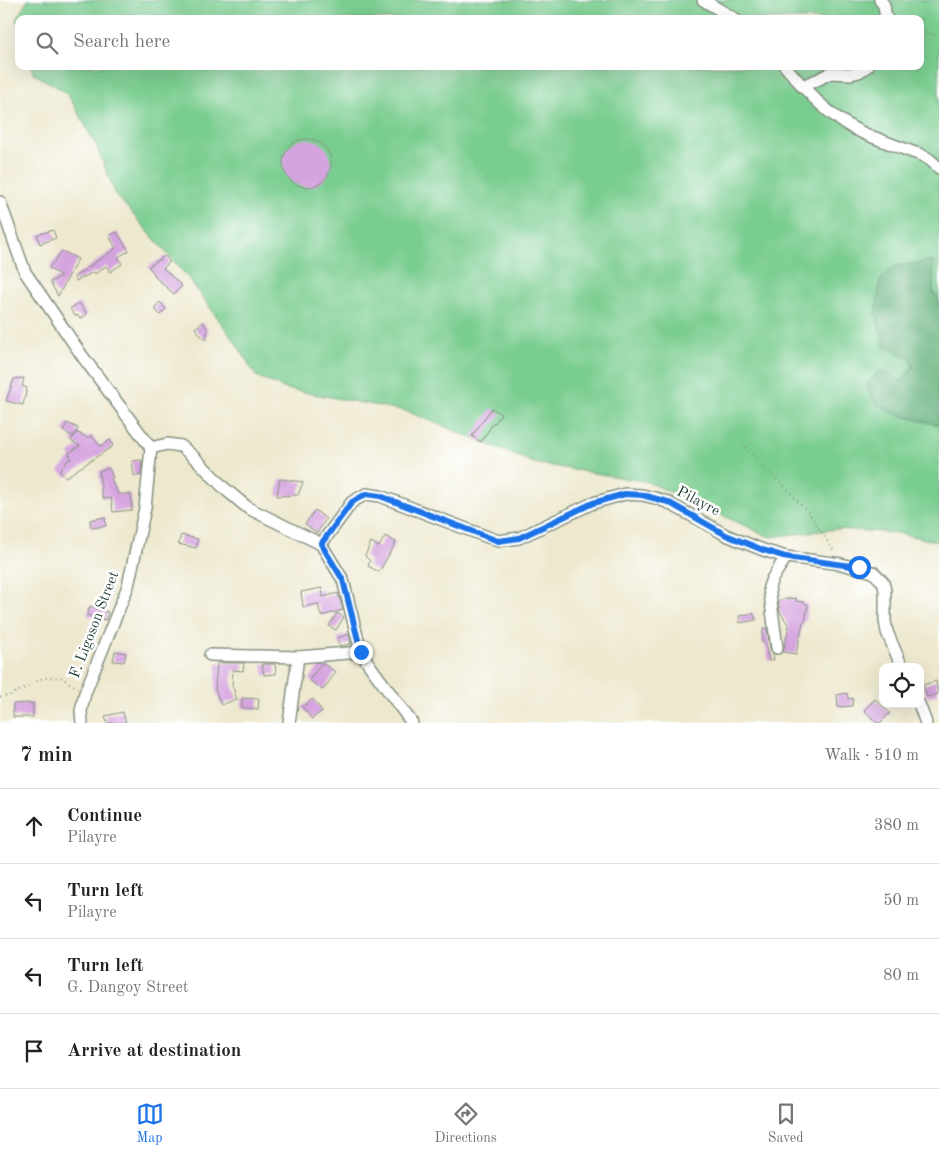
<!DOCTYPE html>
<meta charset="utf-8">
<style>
:root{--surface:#fff;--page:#f2f2f2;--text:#222;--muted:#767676;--line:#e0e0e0;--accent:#1a73e8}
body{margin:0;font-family:"Old Standard TT",serif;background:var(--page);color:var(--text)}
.controls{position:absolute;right:15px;bottom:15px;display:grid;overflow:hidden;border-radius:10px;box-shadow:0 5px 20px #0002}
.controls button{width:45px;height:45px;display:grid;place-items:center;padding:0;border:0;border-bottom:1px solid var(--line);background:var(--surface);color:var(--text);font:25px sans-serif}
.stop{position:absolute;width:15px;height:15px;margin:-11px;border:4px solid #1a73e8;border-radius:50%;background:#fff}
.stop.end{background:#1a73e8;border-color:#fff;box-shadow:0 1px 5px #0008}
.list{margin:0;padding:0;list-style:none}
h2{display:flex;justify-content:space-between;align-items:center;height:65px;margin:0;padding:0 20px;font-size:21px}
h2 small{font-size:16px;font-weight:400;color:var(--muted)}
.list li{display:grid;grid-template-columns:32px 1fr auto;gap:15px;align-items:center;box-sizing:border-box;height:75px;padding:0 20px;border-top:1px solid var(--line)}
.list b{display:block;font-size:19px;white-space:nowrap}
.list p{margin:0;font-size:16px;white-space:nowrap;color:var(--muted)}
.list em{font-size:16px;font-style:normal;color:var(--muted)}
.icon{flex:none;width:28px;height:28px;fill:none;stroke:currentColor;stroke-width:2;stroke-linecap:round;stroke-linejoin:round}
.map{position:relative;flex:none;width:939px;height:723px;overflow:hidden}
.search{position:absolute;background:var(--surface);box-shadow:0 5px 20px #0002;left:15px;right:15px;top:15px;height:55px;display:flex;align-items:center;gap:12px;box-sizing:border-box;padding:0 18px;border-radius:10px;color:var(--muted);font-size:19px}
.sheet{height:365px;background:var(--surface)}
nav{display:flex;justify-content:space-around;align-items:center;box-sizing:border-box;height:70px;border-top:1px solid var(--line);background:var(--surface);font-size:14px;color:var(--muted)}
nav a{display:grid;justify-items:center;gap:2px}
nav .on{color:var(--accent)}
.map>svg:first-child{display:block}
.green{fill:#7acd90;stroke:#4c8562}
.forest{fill:#63b07a;stroke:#417657}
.building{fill:#d5a3df}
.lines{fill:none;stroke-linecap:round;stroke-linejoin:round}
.minor-casing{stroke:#869281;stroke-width:14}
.path{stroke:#869281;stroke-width:2;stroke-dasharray:1 4;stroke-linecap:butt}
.minor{stroke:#fff;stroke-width:11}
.route{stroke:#1a73e8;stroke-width:6}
.labels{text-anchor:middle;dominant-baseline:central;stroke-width:5;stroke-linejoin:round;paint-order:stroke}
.street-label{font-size:15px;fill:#1f3d34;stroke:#fff}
</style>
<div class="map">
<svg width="939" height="723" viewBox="0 0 939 723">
<rect width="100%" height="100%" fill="#fff"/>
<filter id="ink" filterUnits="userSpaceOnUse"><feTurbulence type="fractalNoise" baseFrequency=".02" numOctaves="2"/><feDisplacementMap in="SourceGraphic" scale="10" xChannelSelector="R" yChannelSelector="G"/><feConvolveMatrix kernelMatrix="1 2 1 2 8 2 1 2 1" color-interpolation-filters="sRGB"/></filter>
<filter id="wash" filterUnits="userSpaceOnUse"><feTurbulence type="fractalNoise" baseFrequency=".0096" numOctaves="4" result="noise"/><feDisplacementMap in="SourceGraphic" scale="20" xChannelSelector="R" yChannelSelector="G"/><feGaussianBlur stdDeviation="1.12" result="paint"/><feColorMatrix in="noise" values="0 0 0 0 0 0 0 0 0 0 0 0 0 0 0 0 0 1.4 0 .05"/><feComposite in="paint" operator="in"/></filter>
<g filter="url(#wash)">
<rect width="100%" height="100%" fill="#ede8ce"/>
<path class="green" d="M28,0H939V297L933,293V261L911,359L913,367L901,382L889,373L898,415L939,425V542L897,533L837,529L770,537L648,482L534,463L406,411L286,389L256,376L236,343L186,275L116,195L95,143L67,93L33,73L31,66H920V19H19V27L16,20Z"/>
<path class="forest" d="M933,261V293L939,297V425L898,415L876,404L866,386L879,370L889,373L901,382L913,367L910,359L884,346L876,313L880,281L894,266Z"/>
<g id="blocks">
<g class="building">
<circle cx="307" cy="163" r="24"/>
<path d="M53,230L56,238L40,244L37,235Z"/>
<path d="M117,232L129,251L118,257L122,264L110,272L106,266L95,274L94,272L76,281L74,277L116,248L109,236Z"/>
<path d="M62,251L78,259L58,296L50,282L61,276L49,268Z"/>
<path d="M165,256L170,262L163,268L182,286L174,294L155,277L154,273L148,267Z"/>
<path d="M160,302L166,309L160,315L154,308Z"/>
<path d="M79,303L87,314L81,319L77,315L75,316L70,309Z"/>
<path d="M203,322L208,330L206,340L202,337L195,328Z"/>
<path d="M24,378L22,386L27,388L23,405L6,401L14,379Z"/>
<path d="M492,408L501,414L495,423L494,422L481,442L472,436Z"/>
<path d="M67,423L78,428L74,437L63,431Z"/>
<path d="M76,432L88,438L91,435L100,446L110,440L113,446L66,477L59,471L68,460L71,459L69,453L80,446L71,441Z"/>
<path d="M142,460L141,475L134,476L132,461Z"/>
<path d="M109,468L113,478L111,479L118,494H131L132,510L113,512L111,498L104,499L102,496L99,471Z"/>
<path d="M280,479L303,482L298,495L277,496Z"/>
<path d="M315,510L326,519L317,533L305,524Z"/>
<path d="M105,517L106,526L91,528L90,520Z"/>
<path d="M181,535L198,539L196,548L178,544Z"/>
<path d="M385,536L396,542L379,572L368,566L370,561L365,556L371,542L379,547Z"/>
<path d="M322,588L323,597L338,593L343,610L321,616L318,604L303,607L301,592Z"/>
<path d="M796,598V601L803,602L808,605L805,622H803L796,654L783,652L789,626L780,612L778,601L779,600Z"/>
<path d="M90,606L108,612L106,620L87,615Z"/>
<path d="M337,613L344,617L336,630L329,626Z"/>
<path d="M753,613L756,620L740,623L739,616Z"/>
<path d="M767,628L770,649L773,654L774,660L769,661L765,643H762L763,629Z"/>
<path d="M349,634L351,644L340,646L337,638Z"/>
<path d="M115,651L126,653L124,662L113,661Z"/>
<path d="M217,663H244L243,671L233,670L232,685L237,699L221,705L215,689Z"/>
<path d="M322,663L336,672L323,690L309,680Z"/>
<path d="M262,664H275L276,674L264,675Z"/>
<path d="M936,681L938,694L927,697L923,685Z"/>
<path d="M847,693L848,699L853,698L852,706L838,707L837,695Z"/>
<path d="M242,698L259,699L258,709L242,708Z"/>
<path d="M313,699L322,711L312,719L302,707Z"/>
<path d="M875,699L890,713L880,723H877L864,710Z"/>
<path d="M33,703V717H13V704Z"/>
<path d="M123,712L126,723H107L105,716Z"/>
</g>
</g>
</g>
<g filter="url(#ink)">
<use href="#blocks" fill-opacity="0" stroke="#869281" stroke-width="1"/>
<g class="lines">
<defs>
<g id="minor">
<path d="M703,0L735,19"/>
<path d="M880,0L884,5L886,19"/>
<path d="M785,66C807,92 831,119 863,133C882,141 902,148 921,155L929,159L939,168"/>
<path d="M802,86L819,79L830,73L851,74L859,72L868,66"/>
<path d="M0,202L25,272L83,357L151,448"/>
<path d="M151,448L167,444L181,446L197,460L224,488L248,508L321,544L343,580L361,652L370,666L412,723"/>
<path d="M321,544L352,502L366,494L380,496L498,541L519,538L593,503L625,494L642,495L655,498L667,502L726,535L763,550L786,557L841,564L873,572L883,582L885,590V621L887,632L902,667"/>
<path d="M777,648L769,587L772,579L786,557"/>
<path d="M210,655L298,657L361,652"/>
<path d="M919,704L926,723"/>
<path d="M82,723L81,711L85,693L128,586L145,508L151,448"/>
<path d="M289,723L298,657"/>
</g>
</defs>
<use href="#minor" class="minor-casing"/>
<g class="path">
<path d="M920,32L934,35H939"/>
<path d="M742,443L761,465L784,486L809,513L835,553"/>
<path d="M0,697L11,695L43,678L60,677L78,688"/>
</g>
<use href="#minor" class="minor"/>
</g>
</g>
<g class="lines" filter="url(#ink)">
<path class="route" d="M361,652L343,580L321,544L352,502L366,494L380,496L498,541L519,538L593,503L625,494L642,495L668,502L726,535L763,550L786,557L859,567"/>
</g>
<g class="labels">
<g class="street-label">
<text transform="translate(698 502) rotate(28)">Pilayre</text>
<text transform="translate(95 625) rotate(-69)">F. Ligoson Street</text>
</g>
</g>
</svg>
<div class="controls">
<button><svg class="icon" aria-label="locate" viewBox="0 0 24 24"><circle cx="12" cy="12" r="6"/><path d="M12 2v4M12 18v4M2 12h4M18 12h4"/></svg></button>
</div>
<div class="stop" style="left:859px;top:567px"></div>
<div class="stop end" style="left:361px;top:652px"></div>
<div class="search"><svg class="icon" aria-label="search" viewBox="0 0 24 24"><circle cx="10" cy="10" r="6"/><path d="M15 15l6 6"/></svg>Search here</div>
</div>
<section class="sheet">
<h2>7 min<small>Walk · 510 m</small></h2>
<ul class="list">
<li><svg class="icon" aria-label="ahead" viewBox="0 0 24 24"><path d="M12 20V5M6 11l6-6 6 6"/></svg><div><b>Continue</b><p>Pilayre</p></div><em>380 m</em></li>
<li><svg class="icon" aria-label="left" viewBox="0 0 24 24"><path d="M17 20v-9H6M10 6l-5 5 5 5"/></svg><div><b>Turn left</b><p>Pilayre</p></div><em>50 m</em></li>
<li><svg class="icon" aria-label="left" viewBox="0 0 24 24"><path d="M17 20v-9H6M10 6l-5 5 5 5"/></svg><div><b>Turn left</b><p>G. Dangoy Street</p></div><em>80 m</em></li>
<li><svg class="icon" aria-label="arrive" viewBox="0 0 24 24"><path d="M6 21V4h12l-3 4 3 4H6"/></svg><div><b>Arrive at destination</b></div></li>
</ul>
</section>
<nav>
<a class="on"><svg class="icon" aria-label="map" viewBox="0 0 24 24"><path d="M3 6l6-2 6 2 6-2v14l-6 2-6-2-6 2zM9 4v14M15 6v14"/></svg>Map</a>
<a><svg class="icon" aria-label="directions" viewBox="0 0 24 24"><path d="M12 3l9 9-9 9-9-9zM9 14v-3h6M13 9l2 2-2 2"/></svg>Directions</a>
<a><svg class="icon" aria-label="saved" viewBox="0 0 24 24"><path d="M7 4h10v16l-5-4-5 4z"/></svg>Saved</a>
</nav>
